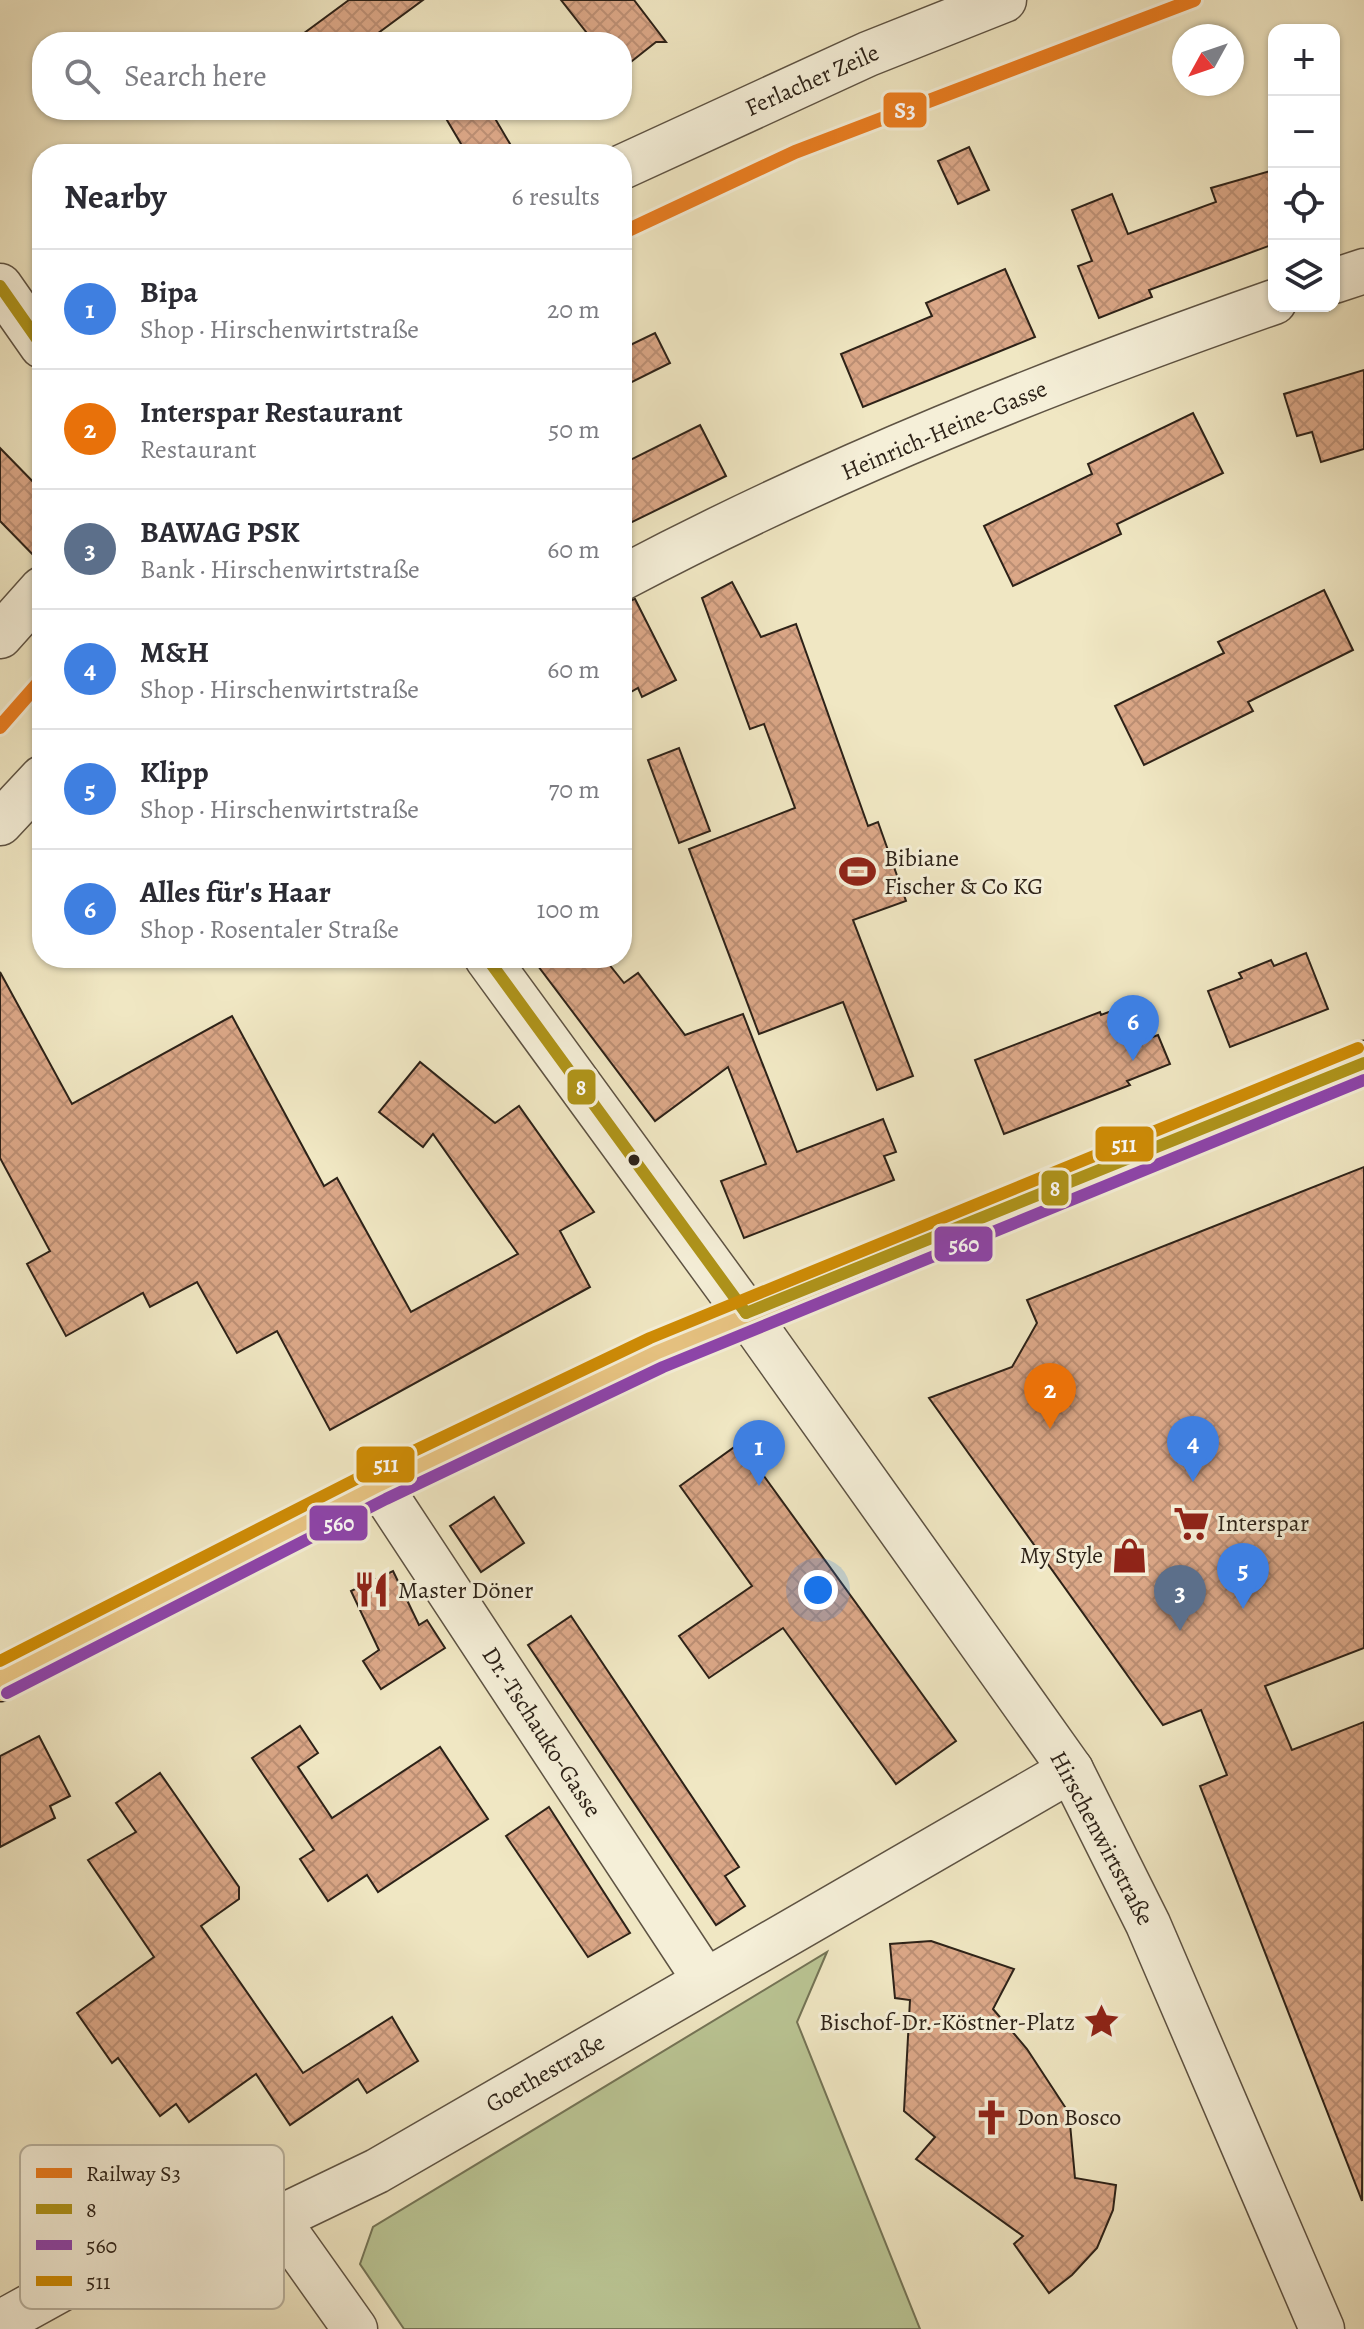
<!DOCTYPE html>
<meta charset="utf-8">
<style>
:root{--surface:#fff;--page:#f7f7f7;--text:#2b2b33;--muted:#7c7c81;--line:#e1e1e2;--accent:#8f2418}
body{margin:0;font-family:Alegreya,serif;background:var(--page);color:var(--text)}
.controls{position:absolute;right:24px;top:24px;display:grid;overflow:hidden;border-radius:16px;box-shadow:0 2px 6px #0004}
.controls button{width:72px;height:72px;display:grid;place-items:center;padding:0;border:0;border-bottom:2px solid var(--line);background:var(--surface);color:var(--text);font:40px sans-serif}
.compass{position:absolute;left:1172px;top:24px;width:72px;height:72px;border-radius:50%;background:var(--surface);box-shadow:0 2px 6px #0004;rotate:230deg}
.you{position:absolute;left:818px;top:1590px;width:28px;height:28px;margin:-20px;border:6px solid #fff;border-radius:50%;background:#1a73e8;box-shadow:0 0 0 12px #1a73e833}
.badge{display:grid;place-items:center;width:52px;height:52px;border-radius:50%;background:var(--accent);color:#fff;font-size:26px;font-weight:700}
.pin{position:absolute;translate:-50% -66px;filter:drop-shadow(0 2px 4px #0008)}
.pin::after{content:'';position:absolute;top:42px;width:28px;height:24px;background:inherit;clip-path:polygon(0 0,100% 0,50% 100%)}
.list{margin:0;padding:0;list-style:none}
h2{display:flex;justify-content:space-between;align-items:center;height:104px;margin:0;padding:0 32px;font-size:34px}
h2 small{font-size:26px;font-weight:400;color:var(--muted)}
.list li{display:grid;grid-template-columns:52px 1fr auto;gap:24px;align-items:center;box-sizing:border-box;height:120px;padding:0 32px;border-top:2px solid var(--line)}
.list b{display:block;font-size:30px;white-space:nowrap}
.list p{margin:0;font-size:26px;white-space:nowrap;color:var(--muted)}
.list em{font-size:26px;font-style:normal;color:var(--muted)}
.icon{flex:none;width:44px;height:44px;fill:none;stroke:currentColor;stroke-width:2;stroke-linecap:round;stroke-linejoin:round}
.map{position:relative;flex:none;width:1364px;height:2329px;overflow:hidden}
.search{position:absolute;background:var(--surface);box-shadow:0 2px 6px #0004;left:32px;top:32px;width:600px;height:88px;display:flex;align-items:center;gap:20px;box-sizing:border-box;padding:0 28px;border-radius:32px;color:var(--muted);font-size:30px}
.panel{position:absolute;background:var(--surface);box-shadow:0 2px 6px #0004;left:32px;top:144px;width:600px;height:824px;border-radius:32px}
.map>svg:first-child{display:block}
.grass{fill:#bac594;stroke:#747456;stroke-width:2}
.building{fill:url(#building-cross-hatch);stroke:#2d2218;stroke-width:2}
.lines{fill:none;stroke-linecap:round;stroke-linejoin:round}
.minor-casing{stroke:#5e5343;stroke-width:47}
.major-casing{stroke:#2d2218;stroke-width:47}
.minor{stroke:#f5efd8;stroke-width:44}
.major{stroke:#e8c482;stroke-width:44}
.bus-1-casing{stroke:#f5efd8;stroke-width:18}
.bus-2-casing{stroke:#f5efd8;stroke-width:18}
.bus-3-casing{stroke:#f5efd8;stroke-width:18}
.bus-1{stroke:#af941a;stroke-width:12}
.bus-2{stroke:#8e44ad;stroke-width:12}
.bus-3{stroke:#cf8c05;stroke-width:12}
.rail-1-casing{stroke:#f5efd8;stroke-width:20}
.rail-1{stroke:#eb7d1f;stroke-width:14}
.bus-dot{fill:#2d2218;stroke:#f5efd8;stroke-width:3}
.labels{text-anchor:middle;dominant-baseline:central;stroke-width:6;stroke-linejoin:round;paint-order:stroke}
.street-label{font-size:24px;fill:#2d2218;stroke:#f5efd8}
.poi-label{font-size:24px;fill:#2d2218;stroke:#f5efd8;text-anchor:start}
.key{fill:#f5efd8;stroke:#b9b29e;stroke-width:2}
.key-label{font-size:22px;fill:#2d2218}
.line-badge{stroke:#f5efd8;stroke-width:3}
.badge-label{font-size:22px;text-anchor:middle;font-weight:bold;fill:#fff}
</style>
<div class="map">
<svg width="1364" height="2329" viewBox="0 0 1364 2329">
<defs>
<pattern id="building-cross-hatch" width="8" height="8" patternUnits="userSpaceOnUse" patternTransform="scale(2)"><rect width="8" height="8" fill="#dba787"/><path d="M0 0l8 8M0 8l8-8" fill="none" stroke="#bc8f74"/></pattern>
</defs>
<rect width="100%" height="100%" fill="#f0e7c3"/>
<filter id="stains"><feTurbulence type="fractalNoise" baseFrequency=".0025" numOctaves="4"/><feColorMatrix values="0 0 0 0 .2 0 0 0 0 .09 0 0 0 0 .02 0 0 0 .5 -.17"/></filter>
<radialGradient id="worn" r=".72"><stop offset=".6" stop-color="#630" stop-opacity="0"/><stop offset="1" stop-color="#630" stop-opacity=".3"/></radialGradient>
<path class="grass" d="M827,1952L797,2022L920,2329H404L360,2264L373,2227Z"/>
<g class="building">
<path d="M349,0H423L366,42H292Z"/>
<path d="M561,0H634L666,42H656L622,69V42H594Z"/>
<path d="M441,110H490L516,154H467Z"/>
<path d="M969,147L989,190L958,204L938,161Z"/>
<path d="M1274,170V244L1149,290L1152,297L1099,318L1078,266L1092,261L1072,210L1112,194L1128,234L1216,202L1211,188Z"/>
<path d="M1005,269L1035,337L863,407L841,354L932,316L926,303Z"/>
<path d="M655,333L670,363L622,387V349Z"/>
<path d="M1364,370V449L1321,462L1312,432L1297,436L1284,394Z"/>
<path d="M1193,413L1223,473L1117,524L1121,534L1013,586L984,526L1092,474L1088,464Z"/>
<path d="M700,425L726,476L622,527V464Z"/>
<path d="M0,448L42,491V564L0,521Z"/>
<path d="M732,582L761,637L796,624L868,826L878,822L906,901L853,920L913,1076L877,1090L843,1002L759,1034L689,849L795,808L764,724L750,729L702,598Z"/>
<path d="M1324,590L1353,650L1248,702L1253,711L1144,765L1115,706L1224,653L1218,642Z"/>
<path d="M635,599L676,680L642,697L638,688L622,697V603Z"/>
<path d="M679,748L710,831L679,843L648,760Z"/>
<path d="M1306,953L1328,1009L1230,1047L1208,991L1242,978L1239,973L1271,960L1274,966Z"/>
<path d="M532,958H604L624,983L638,973L685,1035L743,1014L797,1152L883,1119L896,1152L884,1156L894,1180L744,1238L721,1181L766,1164L728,1067L655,1121Z"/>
<path d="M0,972L72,1104L232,1016L324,1186L337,1178L411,1312L518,1254L433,1134L423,1147L379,1112L420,1062L495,1123L519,1106L594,1212L560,1231L590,1287L330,1430L277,1331L237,1353L197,1282L150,1307L143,1293L66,1336L27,1264L50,1251L0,1158Z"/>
<path d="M1122,1007L1136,1043L1158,1035L1170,1064L1127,1081L1130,1085L1004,1134L975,1060L1100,1012L1101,1015Z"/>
<path d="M1364,1167V1648L1265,1686L1292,1750L1364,1722L1362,2201L1200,1786L1227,1775L1201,1710L1163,1725L929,1398L1012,1367L1037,1323L1027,1300Z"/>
<path d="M740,1443L956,1741L896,1784L783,1628L709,1678L679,1636L752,1586L680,1486Z"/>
<path d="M494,1497L524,1543L481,1572L450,1526Z"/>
<path d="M393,1571L419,1625L427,1620L445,1648L381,1689L363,1661L379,1650L351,1591Z"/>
<path d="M571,1616L739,1867L725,1876L745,1906L716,1925L528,1645Z"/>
<path d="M300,1726L318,1753L298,1767L332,1818L440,1747L488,1819L378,1892L367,1875L328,1901L300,1859L314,1850L252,1758Z"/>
<path d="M39,1736L70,1796L50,1806L55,1818L0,1847V1756Z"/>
<path d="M160,1773L239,1887V1899L201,1926L303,2073L392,2017L418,2061L367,2093L358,2079L290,2125L256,2074L189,2122L176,2104L160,2116L118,2058L112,2063L77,2013L154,1957L88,1860L136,1832L116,1803Z"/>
<path d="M549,1807L630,1933L588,1957L506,1836Z"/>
<path d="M931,1941L1014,1969L993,2009L1027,2049L1069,2113L1075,2178L1116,2185L1113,2210L1097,2248L1072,2275L1049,2293L1014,2244L1023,2236L916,2159L935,2137L904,2111L910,2000L895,1998L890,1944Z"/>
</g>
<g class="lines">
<defs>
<g id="minor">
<path d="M622,167L868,54L1004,0"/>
<path d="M1334,281L1364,271"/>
<path d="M0,286L42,346"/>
<path d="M622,578C830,468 1052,380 1274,302"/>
<path d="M0,636L42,589"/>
<path d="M0,823L42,778"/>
<path d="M487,958L746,1313L1071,1770L1148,1924L1322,2329"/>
<path d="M379,1485L705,1980"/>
<path d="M277,2219L355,2329"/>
<path d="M0,2323L152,2239L277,2219L377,2171L1071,1770"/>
</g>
<path id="major" d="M0,1679L379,1485L657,1352L1364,1063"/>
</defs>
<use href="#minor" class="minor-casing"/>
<use href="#major" class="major-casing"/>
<use href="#minor" class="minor"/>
<use href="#major" class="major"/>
<defs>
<g id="bus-1">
<path d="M0,286L42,346"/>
<path d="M487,958L746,1313"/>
<path d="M746,1313L1364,1063"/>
</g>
<path id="bus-2" d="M7,1693L386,1499L663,1367L1364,1080"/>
<path id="bus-3" d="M0,1661L372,1471L650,1338L1358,1048"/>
</defs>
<use href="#bus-1" class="bus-1-casing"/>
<use href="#bus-2" class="bus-2-casing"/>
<use href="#bus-3" class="bus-3-casing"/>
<use href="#bus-1" class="bus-1"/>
<use href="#bus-2" class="bus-2"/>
<use href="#bus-3" class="bus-3"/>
<defs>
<g id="rail-1">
<path d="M622,233L795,152L1194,0"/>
<path d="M0,727L42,679"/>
</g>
</defs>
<use href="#rail-1" class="rail-1-casing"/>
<use href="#rail-1" class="rail-1"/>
</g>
<defs>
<symbol id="stadium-bare" viewBox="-9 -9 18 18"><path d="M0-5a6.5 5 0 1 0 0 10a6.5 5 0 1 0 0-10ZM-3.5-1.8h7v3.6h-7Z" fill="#8f2418" stroke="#f5efd8" stroke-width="2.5" paint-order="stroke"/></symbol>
<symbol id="supermarket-bare" viewBox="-9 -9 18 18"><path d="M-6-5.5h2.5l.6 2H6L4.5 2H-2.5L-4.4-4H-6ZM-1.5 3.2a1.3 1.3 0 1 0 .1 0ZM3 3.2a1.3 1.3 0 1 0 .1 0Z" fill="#8f2418" stroke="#f5efd8" stroke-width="2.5" paint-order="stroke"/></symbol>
<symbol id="shop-bare" viewBox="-9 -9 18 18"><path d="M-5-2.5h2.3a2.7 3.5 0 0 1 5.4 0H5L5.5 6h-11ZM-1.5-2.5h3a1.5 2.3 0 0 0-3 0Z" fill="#8f2418" stroke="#f5efd8" stroke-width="2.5" paint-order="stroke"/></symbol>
<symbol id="restaurant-bare" viewBox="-9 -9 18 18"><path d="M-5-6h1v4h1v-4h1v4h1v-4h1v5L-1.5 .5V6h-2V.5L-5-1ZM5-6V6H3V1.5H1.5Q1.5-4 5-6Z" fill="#8f2418" stroke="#f5efd8" stroke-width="2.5" paint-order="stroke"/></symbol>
<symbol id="sight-bare" viewBox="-9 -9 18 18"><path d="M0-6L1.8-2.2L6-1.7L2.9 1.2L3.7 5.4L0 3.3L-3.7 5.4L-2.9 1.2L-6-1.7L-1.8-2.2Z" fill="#8f2418" stroke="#f5efd8" stroke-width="2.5" paint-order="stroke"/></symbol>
<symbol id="church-bare" viewBox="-9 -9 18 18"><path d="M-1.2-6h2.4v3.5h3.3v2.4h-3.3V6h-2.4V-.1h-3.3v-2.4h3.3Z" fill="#8f2418" stroke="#f5efd8" stroke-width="2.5" paint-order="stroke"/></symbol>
</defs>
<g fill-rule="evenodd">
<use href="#stadium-bare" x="832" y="846" width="51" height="51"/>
<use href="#supermarket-bare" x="1166" y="1498" width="51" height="51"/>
<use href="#shop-bare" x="1104" y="1530" width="51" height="51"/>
<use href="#restaurant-bare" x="346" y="1564" width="51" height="51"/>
<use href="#sight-bare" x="1076" y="1996" width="51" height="51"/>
<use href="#church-bare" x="966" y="2092" width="51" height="51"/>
</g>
<circle class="bus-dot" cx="634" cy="1160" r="7"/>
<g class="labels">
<g class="street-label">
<text transform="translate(812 80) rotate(-24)">Ferlacher Zeile</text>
<text transform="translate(944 430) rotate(-23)">Heinrich-Heine-Gasse</text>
<text transform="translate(542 1732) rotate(57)">Dr.-Tschauko-Gasse</text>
<text transform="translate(1102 1838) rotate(62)">Hirschenwirtstraße</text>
<text transform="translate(545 2073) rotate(-30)">Goethestraße</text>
</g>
<g class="poi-label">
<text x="884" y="858">Bibiane<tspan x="884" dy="28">Fischer &amp; Co KG</tspan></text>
<text x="1217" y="1523">Interspar</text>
<text x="1103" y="1555" text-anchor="end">My Style</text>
<text x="398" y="1590">Master Döner</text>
<text x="1075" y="2022" text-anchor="end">Bischof-Dr.-Köstner-Platz</text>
<text x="1017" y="2117">Don Bosco</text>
</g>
</g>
<rect x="20" y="2145" width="264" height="164" rx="12" class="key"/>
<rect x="36" y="2168" width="36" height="10" fill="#eb7d1f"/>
<rect x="36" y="2204" width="36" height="10" fill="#af941a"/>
<rect x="36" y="2240" width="36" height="10" fill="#8e44ad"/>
<rect x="36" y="2276" width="36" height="10" fill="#cf8c05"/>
<g class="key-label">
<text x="86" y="2181">Railway S3</text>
<text x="86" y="2217">8</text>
<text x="86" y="2253">560</text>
<text x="86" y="2289">511</text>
</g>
<g class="line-badge">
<rect x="882" y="91" width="46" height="38" rx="8" fill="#eb7d1f"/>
<rect x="566" y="1068" width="31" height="38" rx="8" fill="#af941a"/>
<rect x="1094" y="1125" width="61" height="38" rx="8" fill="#cf8c05"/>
<rect x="1040" y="1169" width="30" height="38" rx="8" fill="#af941a"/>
<rect x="933" y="1225" width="61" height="38" rx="8" fill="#8e44ad"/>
<rect x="355" y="1445" width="61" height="39" rx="8" fill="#cf8c05"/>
<rect x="308" y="1504" width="61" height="38" rx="8" fill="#8e44ad"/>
</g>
<g class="badge-label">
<text x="905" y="118">S3</text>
<text x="581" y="1095">8</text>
<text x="1124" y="1152">511</text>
<text x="1055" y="1196">8</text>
<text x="964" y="1252">560</text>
<text x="386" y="1472">511</text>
<text x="339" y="1531">560</text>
</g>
<rect width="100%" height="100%" filter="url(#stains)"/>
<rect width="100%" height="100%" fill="url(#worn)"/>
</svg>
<div class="controls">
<button>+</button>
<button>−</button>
<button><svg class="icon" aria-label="locate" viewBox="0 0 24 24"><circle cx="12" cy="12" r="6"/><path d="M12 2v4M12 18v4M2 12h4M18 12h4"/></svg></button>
<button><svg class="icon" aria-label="layers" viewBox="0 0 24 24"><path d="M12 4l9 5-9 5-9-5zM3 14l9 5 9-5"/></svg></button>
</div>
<svg class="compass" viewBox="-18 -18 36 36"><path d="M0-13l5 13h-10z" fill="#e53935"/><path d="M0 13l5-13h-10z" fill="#7c7c81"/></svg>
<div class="you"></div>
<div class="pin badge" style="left:759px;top:1486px;background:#3f7fe0">1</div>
<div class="pin badge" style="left:1050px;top:1429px;background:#e8710a">2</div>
<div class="pin badge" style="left:1180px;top:1631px;background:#5c6f8a">3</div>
<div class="pin badge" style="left:1193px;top:1482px;background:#3f7fe0">4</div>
<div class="pin badge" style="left:1243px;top:1609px;background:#3f7fe0">5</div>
<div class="pin badge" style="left:1133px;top:1061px;background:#3f7fe0">6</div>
<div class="search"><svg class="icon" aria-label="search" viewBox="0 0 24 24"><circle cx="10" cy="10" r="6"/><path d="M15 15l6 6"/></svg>Search here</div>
<section class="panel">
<h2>Nearby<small>6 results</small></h2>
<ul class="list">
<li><span class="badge" style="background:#3f7fe0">1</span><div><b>Bipa</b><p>Shop · Hirschenwirtstraße</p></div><em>20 m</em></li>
<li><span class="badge" style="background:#e8710a">2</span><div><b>Interspar Restaurant</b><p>Restaurant</p></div><em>50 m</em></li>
<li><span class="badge" style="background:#5c6f8a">3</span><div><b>BAWAG PSK</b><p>Bank · Hirschenwirtstraße</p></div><em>60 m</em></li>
<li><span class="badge" style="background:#3f7fe0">4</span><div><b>M&amp;H</b><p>Shop · Hirschenwirtstraße</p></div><em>60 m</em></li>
<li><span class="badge" style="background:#3f7fe0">5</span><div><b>Klipp</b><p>Shop · Hirschenwirtstraße</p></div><em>70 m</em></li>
<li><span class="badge" style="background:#3f7fe0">6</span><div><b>Alles für's Haar</b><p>Shop · Rosentaler Straße</p></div><em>100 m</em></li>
</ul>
</section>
</div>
